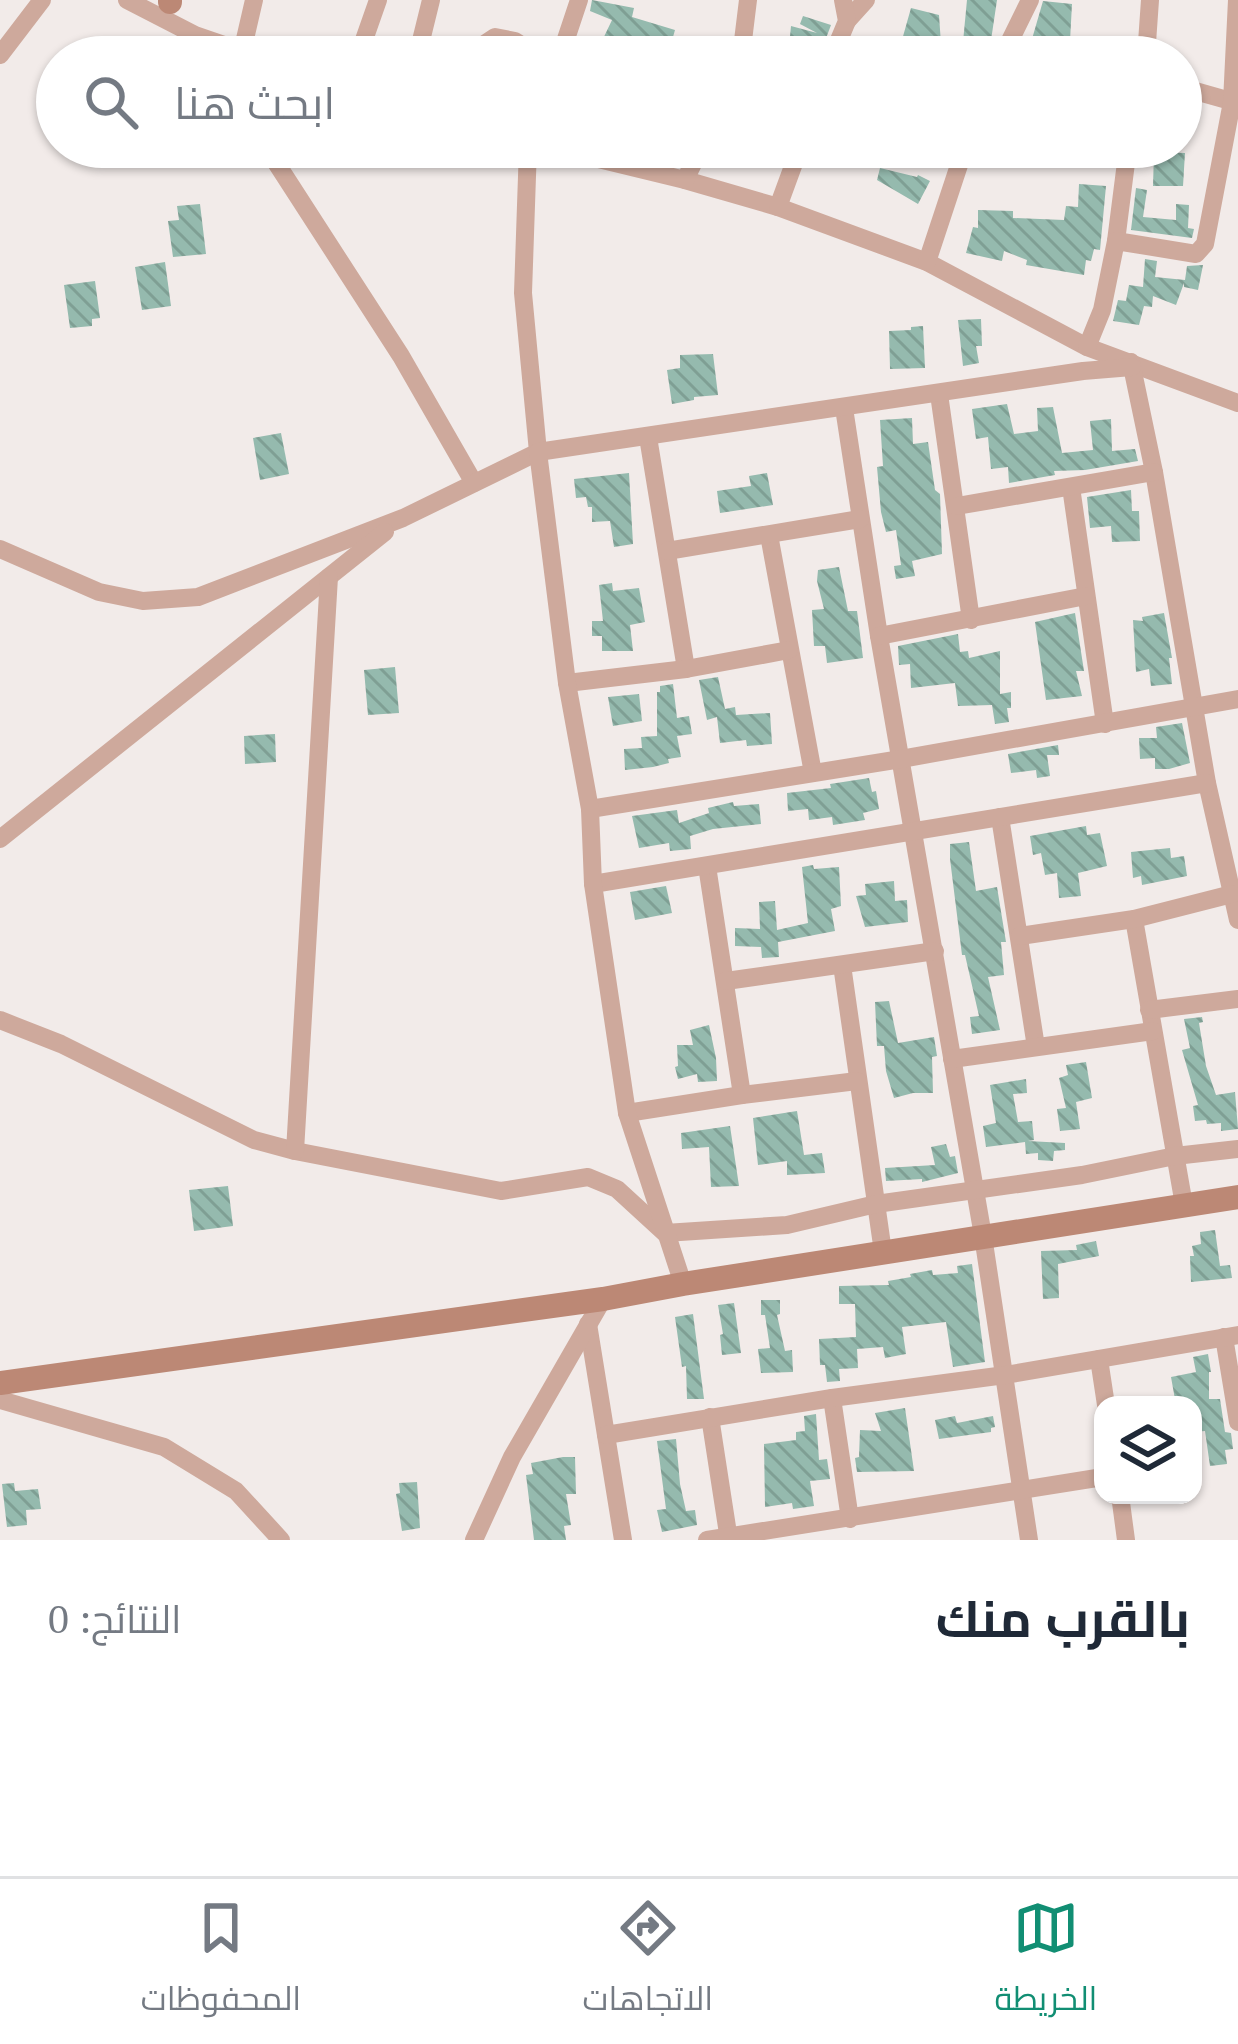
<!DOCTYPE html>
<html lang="ar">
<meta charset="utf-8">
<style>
:root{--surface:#fff;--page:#f2f2f3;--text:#1f2937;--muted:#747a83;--line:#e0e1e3;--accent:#118e73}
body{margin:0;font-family:"PT Serif",Cairo,serif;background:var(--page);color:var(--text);direction:rtl}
.controls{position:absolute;right:36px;bottom:36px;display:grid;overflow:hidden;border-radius:24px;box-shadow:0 3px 9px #0004}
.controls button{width:108px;height:108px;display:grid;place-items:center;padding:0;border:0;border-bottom:3px solid var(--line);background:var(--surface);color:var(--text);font:60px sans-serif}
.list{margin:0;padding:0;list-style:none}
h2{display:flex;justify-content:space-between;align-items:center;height:156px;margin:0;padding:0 48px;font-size:51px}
h2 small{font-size:39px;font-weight:400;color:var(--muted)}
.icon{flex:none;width:66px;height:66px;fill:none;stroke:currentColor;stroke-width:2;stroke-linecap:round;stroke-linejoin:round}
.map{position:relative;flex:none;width:1238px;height:1540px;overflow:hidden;direction:ltr}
.search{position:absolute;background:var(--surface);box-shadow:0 3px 9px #0004;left:36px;right:36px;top:36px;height:132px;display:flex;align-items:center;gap:30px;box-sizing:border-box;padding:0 42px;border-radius:66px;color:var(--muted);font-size:45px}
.sheet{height:336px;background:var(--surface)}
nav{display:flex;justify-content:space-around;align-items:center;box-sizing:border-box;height:168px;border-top:3px solid var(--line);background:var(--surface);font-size:33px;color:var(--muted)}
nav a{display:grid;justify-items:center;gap:6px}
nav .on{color:var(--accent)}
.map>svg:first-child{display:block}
.building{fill:url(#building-back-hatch)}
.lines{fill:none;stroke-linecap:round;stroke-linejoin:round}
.street{stroke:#cea99c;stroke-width:18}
.secondary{stroke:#bc8875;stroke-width:24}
</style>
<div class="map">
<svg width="1238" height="1540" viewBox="0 0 1238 1540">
<defs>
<pattern id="building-back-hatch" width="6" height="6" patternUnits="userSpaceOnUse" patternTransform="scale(3)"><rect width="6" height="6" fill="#95baae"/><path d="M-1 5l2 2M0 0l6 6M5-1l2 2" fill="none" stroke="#7f9f94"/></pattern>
</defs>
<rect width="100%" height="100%" fill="#f2ebe9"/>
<g class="building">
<path d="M592,0L634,8L632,17L675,30L671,44L657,40L651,57H645L602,41L612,20L590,11Z"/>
<path d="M967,0H997L990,47L963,42Z"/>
<path d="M1043,1L1072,4L1070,41L1046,40L1045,44L1032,39Z"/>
<path d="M911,8L939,15L941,44L924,45L921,57H908L910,49L900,47Z"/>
<path d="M803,16L831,25L819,57H788L791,26L817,33L800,24Z"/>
<path d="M1154,152L1185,153L1183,186H1153Z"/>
<path d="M880,168L917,177L918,175L930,181L918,204L877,180Z"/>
<path d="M1079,184L1106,186L1100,250L1094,249L1091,261L1086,260L1084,275L1026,265L1027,260L1004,251L1002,261L966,253L973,227L978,228V210L1013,211V218L1064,220L1066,206L1078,207Z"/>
<path d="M1136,188L1147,190L1143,217L1176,220V204L1189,205L1188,228L1194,229L1192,238L1131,230Z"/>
<path d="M200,204L206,254L173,257L168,221L179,220L177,206Z"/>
<path d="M1145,259L1157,261L1155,277L1185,280L1187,266L1203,265L1198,290L1184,287V283L1176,305L1153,296L1152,307L1144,306L1139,325L1113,321L1118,300L1126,301L1129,285L1143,287Z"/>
<path d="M165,262L171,306L142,310L135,267Z"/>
<path d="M95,281L100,318L92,319V326L70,328L64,285Z"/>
<path d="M981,319L982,346H976L979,363L963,366L958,320Z"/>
<path d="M923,326L925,368L890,369L889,331L911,330V327Z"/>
<path d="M713,354L718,395L694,397V400L672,404L667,370L680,368V355Z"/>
<path d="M1007,404L1014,434L1038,431L1037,408L1053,407L1062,453L1093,450L1090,421L1111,419L1112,451L1135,449L1138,461L1085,470L1054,471L1055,475L1009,483L1008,467L991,469L988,437L976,439L972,409Z"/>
<path d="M912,418L913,444L928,442L935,490L940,494L942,554L912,561L915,576L896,579L894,566L901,565L896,530L886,532L881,512L877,467L883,466L880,420Z"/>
<path d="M281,433L289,474L260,480L253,438Z"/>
<path d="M629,473L633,544L614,547L610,521L592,522V507H588L586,497L576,498L574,479Z"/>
<path d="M767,473L773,505L720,513L717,491L751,486L749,476Z"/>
<path d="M1131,490L1132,511H1139L1140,541L1112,542L1111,526L1090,528L1087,497Z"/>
<path d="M839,567L848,611H857L863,658L827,663L825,646H814L812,610L824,609L817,581L818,570Z"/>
<path d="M612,583L613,591L639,588L645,622L630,625L633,651H602V636H592V621H603L599,585Z"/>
<path d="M1075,613L1084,671H1076L1082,696L1046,700L1035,622Z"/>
<path d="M1164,613L1172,658H1169L1172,684L1151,686L1149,669L1136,672L1133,620L1143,621L1142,617Z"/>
<path d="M958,634L960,652L968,651L969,658L1000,651V694L1011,692V708H1007L1009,722L995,724L992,705L958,706L955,683L911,688L910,664L899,665L898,646Z"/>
<path d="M395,667L399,713L368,715L364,670Z"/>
<path d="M718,677L725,709L735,707L736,715L770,713L772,744L747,746L746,740L720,743L717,717L707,720L699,680Z"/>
<path d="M673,684L677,718L689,716L692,734L677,736L681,757L668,759L669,763L653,767L625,770L624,749L642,748L641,737L657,736V692H660V686Z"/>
<path d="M639,694L642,721L613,726L608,697Z"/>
<path d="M1182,723L1190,763L1169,769H1155V758L1140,759L1139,738H1157L1156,727Z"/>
<path d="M275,734L276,762L245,764L244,736Z"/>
<path d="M1058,745L1059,755H1047L1050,776L1037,778L1036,770L1011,773L1008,754Z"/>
<path d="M869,778L872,792L876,791L879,809L863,813L865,820L833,825L832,817L809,820L808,809L788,811L787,793L831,788L830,784Z"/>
<path d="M733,802L734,806L759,804L761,824L713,829L690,836L691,849L670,851L669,843L639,848L632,816L677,810L679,823L709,813L708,808Z"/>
<path d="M1086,826L1087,835L1100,833L1107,866L1078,873L1081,896L1059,898L1057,873L1045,875L1041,853L1033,855L1030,836Z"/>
<path d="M969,842L976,891L997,887L1006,942H1001L1004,975L988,977L1000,1030L972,1034L970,1017L979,1016L965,955H962L950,859V844Z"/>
<path d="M1170,848L1171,858L1184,856L1187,876L1142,885L1141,876L1133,878L1131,852Z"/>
<path d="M813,865L814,869L839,867L841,906L831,909L835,931L778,942L779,957L762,958L761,947L735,946V928L760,929L759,902L775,901L777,930L808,923L802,867Z"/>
<path d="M894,881L895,901L907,900L908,922L865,927L856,896L866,895L865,884Z"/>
<path d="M666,886L672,913L635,920L630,892Z"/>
<path d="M889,1001L898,1043L934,1037L937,1056L932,1057L933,1093H913L894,1098L886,1071L884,1046H877L875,1002Z"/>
<path d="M1202,1017L1203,1022L1199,1023L1206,1066L1216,1095L1235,1092L1238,1129L1221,1131V1123L1207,1124L1206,1120L1195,1121L1193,1106L1198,1105L1182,1050L1190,1048L1184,1019Z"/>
<path d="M709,1025L716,1058L717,1081L698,1082L697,1074L678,1079L675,1067L678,1066L677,1045H693L690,1030Z"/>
<path d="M1086,1062L1092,1098L1076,1102L1080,1129L1060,1131L1057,1109L1066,1108L1059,1078L1068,1075L1066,1065Z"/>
<path d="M1026,1079L1027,1093L1013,1094L1018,1122L1032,1121L1034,1140L1028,1141L1065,1143V1150L1054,1151L1053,1161L1038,1160V1153L1026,1154L1025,1142L986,1147L983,1126L996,1123L990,1085Z"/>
<path d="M797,1111L804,1155L822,1153L825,1173L787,1175V1161L758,1165L753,1118Z"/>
<path d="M730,1126L739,1186L711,1187L709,1147L682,1149L681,1133Z"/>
<path d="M946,1144L950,1157L955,1156L958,1173L922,1182V1179L886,1181L885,1168L935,1165L931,1147Z"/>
<path d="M228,1186L233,1226L194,1231L189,1190Z"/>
<path d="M1215,1230L1220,1266L1230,1265L1232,1278L1191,1282L1190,1256H1194L1192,1246L1201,1244L1200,1232Z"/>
<path d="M1096,1241L1099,1256L1058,1264L1059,1298L1043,1299L1041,1251L1077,1250L1076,1245Z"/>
<path d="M972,1264L985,1362L953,1367L946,1322L902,1327L906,1354L885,1358L883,1347L857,1349L858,1368L839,1369L840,1381L827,1382L825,1365H820L819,1339L856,1337L855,1304H839V1286L889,1285L888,1281L911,1277L910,1274L932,1270L933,1275L958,1273L957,1266Z"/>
<path d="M761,1300H780V1314L777,1315L785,1351L792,1350L793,1372L761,1373L758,1349L770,1348L765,1315H761Z"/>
<path d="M734,1303L741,1353L722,1355L720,1335L723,1334L718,1305Z"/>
<path d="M693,1314L704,1399H687L686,1366L682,1367L675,1317Z"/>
<path d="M1208,1354L1211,1372H1209V1399H1220L1225,1432L1231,1433L1233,1449L1225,1450L1227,1464L1210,1466L1205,1431L1193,1432V1405H1176L1171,1377L1196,1372L1193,1357Z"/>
<path d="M905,1408L914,1471L857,1472L855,1458L859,1457L860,1430L881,1431L875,1413Z"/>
<path d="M816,1414L819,1460L827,1459L830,1479L810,1481L814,1506L793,1509L792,1503L765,1507L764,1444L796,1440V1432L805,1431L804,1416Z"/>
<path d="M955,1416L957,1423L993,1416L995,1427L991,1428V1432L939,1439L935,1420Z"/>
<path d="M676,1439L680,1484L686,1511L695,1510L697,1525L662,1532L657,1510L666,1509L657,1441Z"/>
<path d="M563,1457H575L576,1494H566L571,1525L564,1526L566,1540H534L526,1475L533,1474L531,1463Z"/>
<path d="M417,1482L420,1528L402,1531L396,1494L400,1493L399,1483Z"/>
<path d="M14,1483L15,1491L38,1489L41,1509L26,1510L27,1525L7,1527L2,1484Z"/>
</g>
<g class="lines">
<g class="street">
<path d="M127,0L195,35L259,57"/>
<path d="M847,21L866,0"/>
<path d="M1009,45L1042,57"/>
<path d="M242,52L254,0"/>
<path d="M0,55L42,0"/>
<path d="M358,57L378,0"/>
<path d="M417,57L431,0"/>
<path d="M477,57L480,47L495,37L515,41L540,57"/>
<path d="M560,57L579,0"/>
<path d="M741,57L748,0"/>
<path d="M832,57L847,21L843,0"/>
<path d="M1002,57L1030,0"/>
<path d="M1146,57L1150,0"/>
<path d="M1181,87L1238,103"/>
<path d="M266,147L401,356L474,483"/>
<path d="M549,147L685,180L778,207L927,262L1087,347L1238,403"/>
<path d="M685,180L701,147"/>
<path d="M778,207L800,147"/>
<path d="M1116,241L1128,147"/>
<path d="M927,262L965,147"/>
<path d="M1087,347L1102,310L1116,241L1196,254L1205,244L1232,102L1237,0"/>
<path d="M1131,362L1154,472L1207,783L1238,920"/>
<path d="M939,394L971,620"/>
<path d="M844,408L879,636L983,1236L1029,1540"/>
<path d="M648,437L686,669"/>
<path d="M1071,487L1105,724"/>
<path d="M957,506L1154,472"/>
<path d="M769,535L813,773"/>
<path d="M0,549L99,592L143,601L198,597L403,518L538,452L523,293L528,147"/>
<path d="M667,551L860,519"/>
<path d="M879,636L1086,596"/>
<path d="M567,683L686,669L789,650"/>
<path d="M590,809L901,759L1238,699"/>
<path d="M1000,817L1036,1047"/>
<path d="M0,839L385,532"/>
<path d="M707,866L742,1095"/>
<path d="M593,884L1207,783"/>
<path d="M1134,919L1184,1205"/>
<path d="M1020,936L1134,919L1232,894"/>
<path d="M842,965L883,1252"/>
<path d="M726,981L935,951"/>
<path d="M1149,1010L1238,999"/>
<path d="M0,1020L61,1044L254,1140L295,1151L501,1191L588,1177L617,1189L665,1233L787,1225L876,1204L1082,1175L1175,1156L1238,1149"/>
<path d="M952,1059L1153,1031"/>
<path d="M627,1113L742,1095L857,1081"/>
<path d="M295,1151L329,577"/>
<path d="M683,1284L627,1113L593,884L590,809L567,683L538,452L1083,371L1132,367"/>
<path d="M588,1324L623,1540"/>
<path d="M1224,1337L1238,1422"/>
<path d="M1099,1359L1106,1405"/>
<path d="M832,1398L850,1519"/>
<path d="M0,1400L164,1447L236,1491L281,1540"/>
<path d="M710,1417L729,1540"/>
<path d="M606,1435L832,1398L1005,1375L1238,1335"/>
<path d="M1120,1495L1126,1540"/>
<path d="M474,1540L512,1457L603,1299"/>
<path d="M707,1540L1103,1477"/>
</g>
<g class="secondary">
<path d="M170,0V2"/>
<path d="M0,1383L603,1299L683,1284L1238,1197"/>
</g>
</g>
</svg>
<div class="controls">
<button><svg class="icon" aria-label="layers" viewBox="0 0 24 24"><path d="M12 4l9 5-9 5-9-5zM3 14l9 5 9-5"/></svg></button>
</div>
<div class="search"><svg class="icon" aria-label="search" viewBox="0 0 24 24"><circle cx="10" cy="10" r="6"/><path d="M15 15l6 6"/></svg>ابحث هنا</div>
</div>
<section class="sheet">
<h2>بالقرب منك<small>النتائج: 0</small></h2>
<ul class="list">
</ul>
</section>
<nav>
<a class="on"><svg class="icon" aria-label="map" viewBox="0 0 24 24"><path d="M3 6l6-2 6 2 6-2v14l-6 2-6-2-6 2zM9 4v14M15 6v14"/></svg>الخريطة</a>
<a><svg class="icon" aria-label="directions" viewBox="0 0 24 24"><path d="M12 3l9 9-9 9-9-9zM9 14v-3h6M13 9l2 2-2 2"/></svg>الاتجاهات</a>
<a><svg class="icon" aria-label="saved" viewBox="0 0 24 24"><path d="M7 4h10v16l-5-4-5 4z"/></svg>المحفوظات</a>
</nav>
